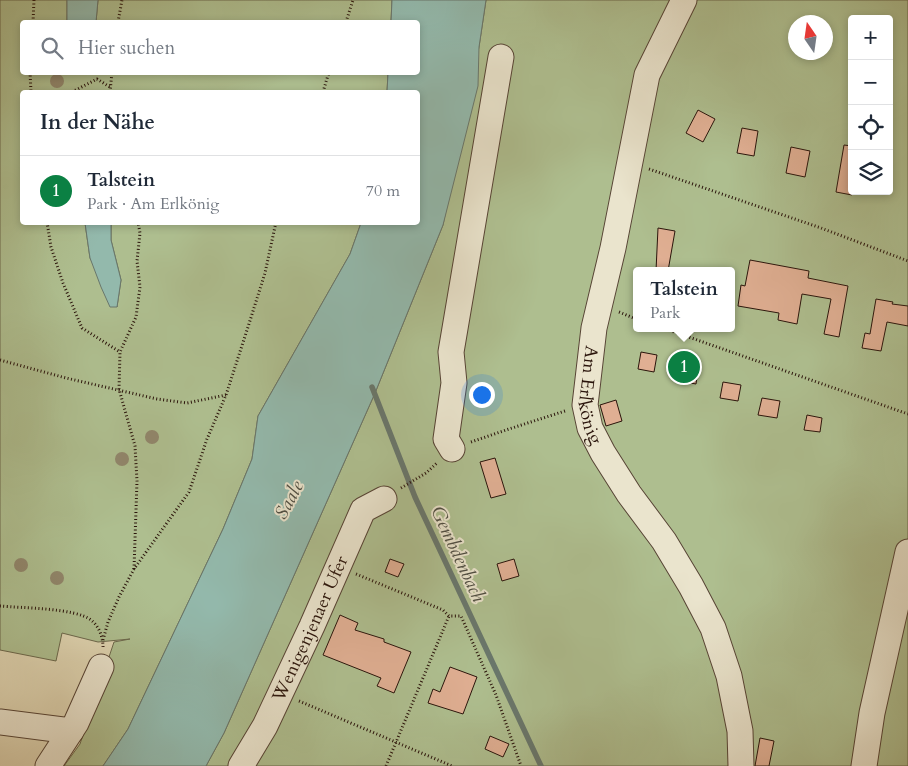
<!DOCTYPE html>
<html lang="de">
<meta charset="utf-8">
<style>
:root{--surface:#fff;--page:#f2f2f3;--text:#1f2937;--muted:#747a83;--line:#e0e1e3;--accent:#0b8043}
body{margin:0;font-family:Cardo,serif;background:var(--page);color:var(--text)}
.controls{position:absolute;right:15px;top:15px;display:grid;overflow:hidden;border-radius:5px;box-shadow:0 2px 8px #0003}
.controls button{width:45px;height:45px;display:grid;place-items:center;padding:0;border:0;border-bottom:1px solid var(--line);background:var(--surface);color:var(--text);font:25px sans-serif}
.compass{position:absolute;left:788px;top:15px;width:45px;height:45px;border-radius:50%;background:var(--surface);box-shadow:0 2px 8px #0003;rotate:347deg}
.you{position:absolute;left:481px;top:394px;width:18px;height:18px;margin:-12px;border:4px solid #fff;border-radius:50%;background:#1a73e8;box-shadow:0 0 0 8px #1a73e833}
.badge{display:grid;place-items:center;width:32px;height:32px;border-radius:50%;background:var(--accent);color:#fff;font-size:16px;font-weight:700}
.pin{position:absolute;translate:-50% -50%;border:2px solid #fff;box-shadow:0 1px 5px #0006}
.popup{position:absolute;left:633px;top:267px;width:102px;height:65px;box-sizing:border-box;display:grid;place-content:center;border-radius:5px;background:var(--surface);filter:drop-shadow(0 1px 4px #0005);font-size:16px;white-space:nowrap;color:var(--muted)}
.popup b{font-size:19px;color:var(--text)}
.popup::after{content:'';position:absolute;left:50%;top:100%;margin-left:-10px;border:10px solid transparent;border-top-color:var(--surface)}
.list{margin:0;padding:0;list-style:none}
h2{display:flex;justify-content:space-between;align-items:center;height:65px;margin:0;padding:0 20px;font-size:21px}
h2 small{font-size:16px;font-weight:400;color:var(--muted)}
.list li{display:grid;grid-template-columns:32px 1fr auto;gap:15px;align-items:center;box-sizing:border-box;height:70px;padding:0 20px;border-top:1px solid var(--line)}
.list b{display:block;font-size:19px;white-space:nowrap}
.list p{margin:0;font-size:16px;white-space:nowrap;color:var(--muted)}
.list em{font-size:16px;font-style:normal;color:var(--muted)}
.icon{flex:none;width:28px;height:28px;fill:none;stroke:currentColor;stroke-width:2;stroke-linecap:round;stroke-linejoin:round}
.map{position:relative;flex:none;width:908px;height:766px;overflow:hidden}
.search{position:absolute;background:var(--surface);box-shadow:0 2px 8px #0003;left:20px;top:20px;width:400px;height:55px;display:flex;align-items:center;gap:12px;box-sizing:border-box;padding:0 18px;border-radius:5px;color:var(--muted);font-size:19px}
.panel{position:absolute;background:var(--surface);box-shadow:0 2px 8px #0003;left:20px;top:90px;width:400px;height:135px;border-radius:5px}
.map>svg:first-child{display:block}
.green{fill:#aebe8f;stroke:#6c694d;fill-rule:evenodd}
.water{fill:#93b9ac;stroke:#69776c}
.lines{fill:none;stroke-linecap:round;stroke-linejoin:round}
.stream{stroke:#69776c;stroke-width:5.5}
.building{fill:#e0af93;stroke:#2a140b}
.minor-casing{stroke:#574435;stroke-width:27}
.path{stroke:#2a140b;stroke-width:3;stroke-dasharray:1 2.5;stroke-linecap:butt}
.minor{stroke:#eae4cd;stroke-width:25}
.tree{fill:#91876c}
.labels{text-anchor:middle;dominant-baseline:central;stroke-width:4;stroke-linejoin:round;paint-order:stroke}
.street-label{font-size:18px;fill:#2a140b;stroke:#eae4cd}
.water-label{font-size:19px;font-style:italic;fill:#4f4e43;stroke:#eae4cd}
</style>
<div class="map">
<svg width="908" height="766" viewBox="0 0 908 766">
<rect width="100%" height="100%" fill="#dfd5b2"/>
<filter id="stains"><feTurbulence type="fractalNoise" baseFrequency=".004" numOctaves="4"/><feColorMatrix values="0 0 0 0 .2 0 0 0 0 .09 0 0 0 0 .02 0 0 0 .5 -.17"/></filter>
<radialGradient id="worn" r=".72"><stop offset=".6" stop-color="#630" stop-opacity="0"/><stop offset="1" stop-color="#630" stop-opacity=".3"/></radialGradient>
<g class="green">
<path d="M0,0H67V22H22V72L388,73L387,92H22V222L85,223L90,258L117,307L121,280L111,240V223H361L350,254L258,416L252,459L223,529L128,729L103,766H64L80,744L114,642L130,639L98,642L62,633L56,661L0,650Z"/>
<path d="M98,0H392L391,22H96Z"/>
<path d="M486,0H908V766H206L224,733L375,393L443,225L479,47ZM852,19H889V191H852ZM796,22H826V52H796ZM636,271H732V328H636Z"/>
</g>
<g class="water">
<path d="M67,0H98L96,22H67Z"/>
<path d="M392,0H486L479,47L478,86L443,225L375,393L224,733L206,766H103L128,729L223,529L252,459L258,416L350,254L361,223L418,222V92H387L388,73L418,72V22H391Z"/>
<path d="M85,223H111V240L121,280L117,307H110L101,287L90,258Z"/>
</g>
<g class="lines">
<path class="stream" d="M372,387L415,497L541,766"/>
</g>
<g class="building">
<path d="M698,110L715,119L703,142L686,133Z"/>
<path d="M742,128L758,131L754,156L737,153Z"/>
<path d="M844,145L852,146V195L836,192Z"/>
<path d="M791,147L810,151L805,177L786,173Z"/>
<path d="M658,228L675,231L668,271H656Z"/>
<path d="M750,260L809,271L808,278L848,286L839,337L824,334L831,299L802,294L797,324L778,320L779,313L738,306L741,285L745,286Z"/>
<path d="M876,299L893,302L892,304L908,306V326L887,322L881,351L862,348L865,333L870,334Z"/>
<path d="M641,352L657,355L654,372L638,369Z"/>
<path d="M682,367L698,370L696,384L680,381Z"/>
<path d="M723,382L741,385L738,401L720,398Z"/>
<path d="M762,398L780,401L777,418L758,415Z"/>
<path d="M616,400L622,421L606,426L600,405Z"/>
<path d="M807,415L822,418L820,432L804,430Z"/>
<path d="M495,458L506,494L491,498L480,462Z"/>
<path d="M390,559L404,564L398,577L385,572Z"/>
<path d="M514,559L519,576L502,581L497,564Z"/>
<path d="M340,615L358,623L355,630L384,639V642L411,652L394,693L377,686L381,678L323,655Z"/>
<path d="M450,667L477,677L463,714L428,703L433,689L440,692Z"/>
<path d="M490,736L509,744L503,757L485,749Z"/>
<path d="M760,738L774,741L769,766H755Z"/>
</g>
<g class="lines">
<defs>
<g id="minor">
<path id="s1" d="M684,0L647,75L613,248L594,328L585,405L590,428L603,453L629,494L664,541L691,586L713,628L729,676L740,731L741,766"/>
<path d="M452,449L446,439L454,383L451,352L501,57"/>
<path d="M0,722L71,731"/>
<path d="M48,766L76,723L101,667"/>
<path id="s2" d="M241,766L265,726L312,626L363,510L384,499"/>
<path d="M864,766L872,713L908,552"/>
</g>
</defs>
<use href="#minor" class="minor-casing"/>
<g class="path">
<path d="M33,22L34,0"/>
<path d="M118,22L122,0"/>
<path d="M346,22L353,0"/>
<path d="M30,72L31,92"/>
<path d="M72,92L97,79L110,87"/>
<path d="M110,92L112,72"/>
<path d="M323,92L329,72"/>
<path d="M649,169L821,228L908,261"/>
<path d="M47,222L51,247L63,283L82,328L120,352"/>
<path d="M619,312L636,319"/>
<path d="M663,328L908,414"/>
<path d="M0,360L66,378L157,399L187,403L226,395"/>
<path d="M471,442L509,429L565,411"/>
<path d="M401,488L426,473L437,463"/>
<path d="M134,569L137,481L135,446L119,389L120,352L136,317L140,287L137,261L140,233L138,222"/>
<path d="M356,574L443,610L449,616H461L496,695L521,766"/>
<path d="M0,606C21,608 76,608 91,620C99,626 103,637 103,647"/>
<path d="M103,640L108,622L119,597L134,569L189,492L207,439L226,395L248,327L265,273L276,222"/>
<path d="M299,701L452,766"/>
<path d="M386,766L449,616"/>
</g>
<use href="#minor" class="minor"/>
</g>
<g class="tree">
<circle cx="57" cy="81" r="7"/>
<circle cx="152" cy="437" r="7"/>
<circle cx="122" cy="459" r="7"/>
<circle cx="21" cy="565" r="7"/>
<circle cx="57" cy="578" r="7"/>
</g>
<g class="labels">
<g class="street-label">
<text stroke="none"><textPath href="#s1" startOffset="410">Am Erlkönig</textPath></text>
<text stroke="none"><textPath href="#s2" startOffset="154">Wenigenjenaer Ufer</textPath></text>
</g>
<g class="water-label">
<text transform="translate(289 500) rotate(-62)">Saale</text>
<text transform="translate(458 554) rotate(65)">Gembdenbach</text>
</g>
</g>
<rect width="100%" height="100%" filter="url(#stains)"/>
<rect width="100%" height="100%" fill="url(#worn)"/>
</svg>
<div class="controls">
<button>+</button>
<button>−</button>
<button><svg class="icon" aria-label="locate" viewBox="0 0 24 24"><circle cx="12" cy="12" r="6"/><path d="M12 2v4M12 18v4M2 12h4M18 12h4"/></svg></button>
<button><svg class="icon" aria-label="layers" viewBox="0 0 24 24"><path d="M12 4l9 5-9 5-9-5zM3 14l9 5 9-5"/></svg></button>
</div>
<svg class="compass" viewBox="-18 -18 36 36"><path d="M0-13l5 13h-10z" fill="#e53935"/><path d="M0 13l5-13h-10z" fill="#747a83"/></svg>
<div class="you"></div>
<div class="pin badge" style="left:684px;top:367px">1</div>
<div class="popup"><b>Talstein</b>Park</div>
<div class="search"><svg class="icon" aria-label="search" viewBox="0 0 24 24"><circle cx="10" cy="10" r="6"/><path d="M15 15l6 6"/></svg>Hier suchen</div>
<section class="panel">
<h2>In der Nähe<small></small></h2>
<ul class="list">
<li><span class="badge">1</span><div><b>Talstein</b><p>Park · Am Erlkönig</p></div><em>70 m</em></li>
</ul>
</section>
</div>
